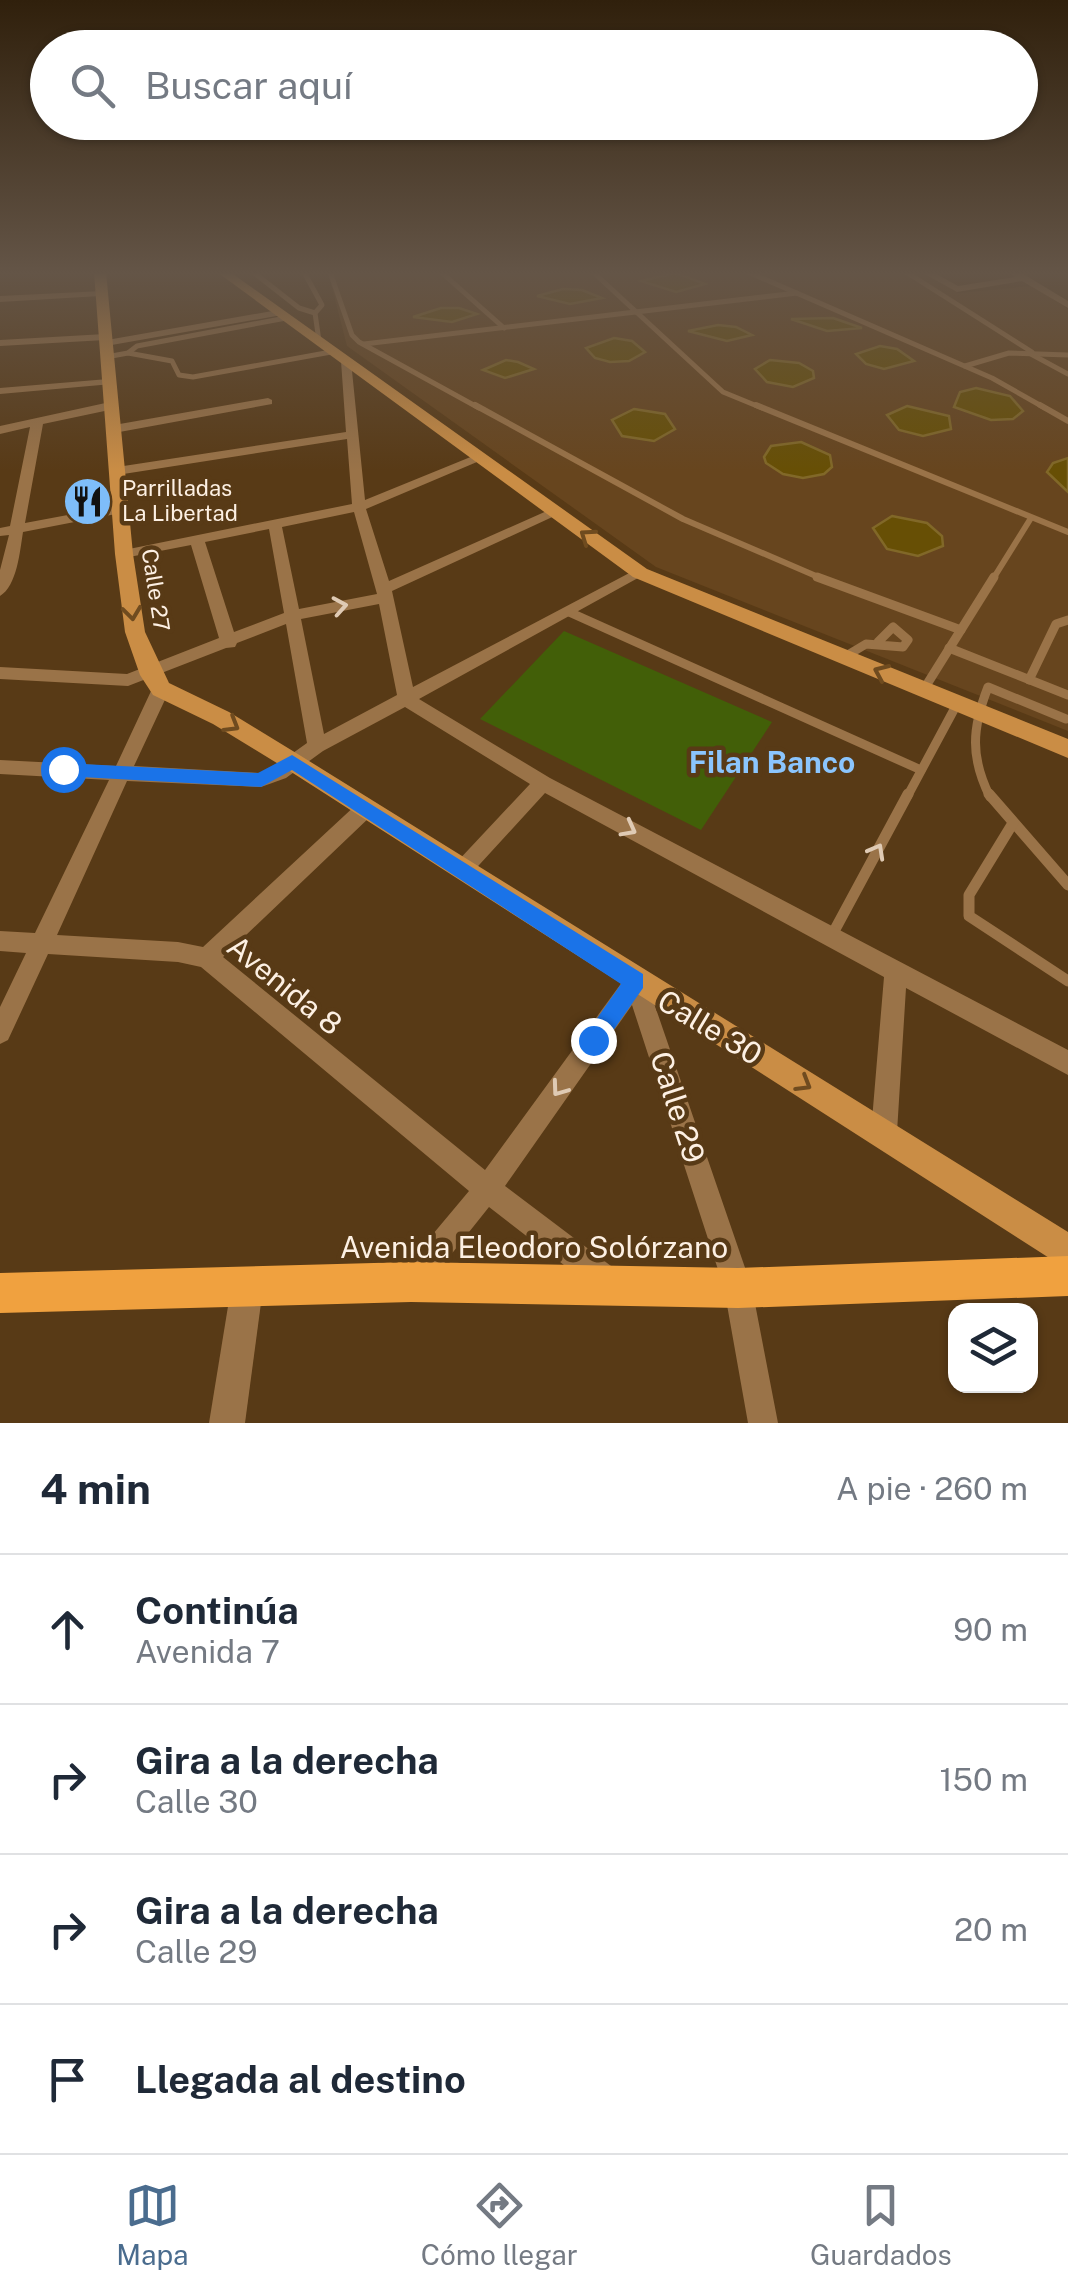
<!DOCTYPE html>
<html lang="es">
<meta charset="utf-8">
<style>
:root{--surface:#fff;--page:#f2f2f3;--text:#1f2937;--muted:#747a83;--line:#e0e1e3;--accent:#4a6c8e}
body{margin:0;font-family:"Public Sans",sans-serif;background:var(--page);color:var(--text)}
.controls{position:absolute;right:30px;bottom:30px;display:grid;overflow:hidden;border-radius:20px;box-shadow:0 2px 8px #0004}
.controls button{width:90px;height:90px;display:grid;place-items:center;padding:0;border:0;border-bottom:2px solid var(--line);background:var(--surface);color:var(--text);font:50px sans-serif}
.stop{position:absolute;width:30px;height:30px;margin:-22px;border:8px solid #1a73e8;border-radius:50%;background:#fff}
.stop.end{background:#1a73e8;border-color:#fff;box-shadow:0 2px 10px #0008}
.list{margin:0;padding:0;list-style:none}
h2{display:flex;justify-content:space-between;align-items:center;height:130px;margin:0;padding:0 40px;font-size:42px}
h2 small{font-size:32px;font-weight:400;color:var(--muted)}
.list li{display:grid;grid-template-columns:65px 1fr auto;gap:30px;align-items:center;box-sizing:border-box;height:150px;padding:0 40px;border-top:2px solid var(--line)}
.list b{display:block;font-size:38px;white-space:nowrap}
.list p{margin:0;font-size:32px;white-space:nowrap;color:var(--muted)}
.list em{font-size:32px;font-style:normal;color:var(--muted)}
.icon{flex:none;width:55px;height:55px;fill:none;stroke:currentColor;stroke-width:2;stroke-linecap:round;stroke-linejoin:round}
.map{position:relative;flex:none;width:1068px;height:1423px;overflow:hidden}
.search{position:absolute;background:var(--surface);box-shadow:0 2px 8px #0004;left:30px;right:30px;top:30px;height:110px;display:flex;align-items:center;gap:25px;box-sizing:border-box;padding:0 35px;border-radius:55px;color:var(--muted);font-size:38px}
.sheet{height:730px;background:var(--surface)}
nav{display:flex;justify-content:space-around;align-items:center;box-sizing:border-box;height:140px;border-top:2px solid var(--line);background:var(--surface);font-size:28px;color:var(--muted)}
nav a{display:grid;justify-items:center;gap:5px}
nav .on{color:var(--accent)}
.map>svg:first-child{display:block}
.built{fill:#67451e}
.green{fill:#425f08}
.building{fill:#674f05;stroke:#816828;stroke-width:2.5}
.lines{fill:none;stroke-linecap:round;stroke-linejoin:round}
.service-far3{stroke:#9a7348;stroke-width:5}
.service-far2{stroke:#9a7348;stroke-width:6}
.service-far1{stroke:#9a7348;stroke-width:9}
.service{stroke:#9a7348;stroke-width:11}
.minor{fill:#9a7348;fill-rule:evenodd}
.tertiary{fill:#9a7348;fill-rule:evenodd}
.secondary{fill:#ca8d45;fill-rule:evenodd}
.primary{fill:#f0a13f;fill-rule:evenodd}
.oneway{stroke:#6f4b1f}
.oneway2{stroke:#dfcab4}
.route{fill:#1a73e8}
.labels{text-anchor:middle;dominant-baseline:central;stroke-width:9;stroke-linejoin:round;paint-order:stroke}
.far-poi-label{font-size:22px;fill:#fdf0e3;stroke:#583a16;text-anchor:start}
.far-street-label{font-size:22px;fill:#fdf0e3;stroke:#583a16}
.quarter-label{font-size:30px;font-weight:bold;fill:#8bc5fd;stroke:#583a16}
.near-street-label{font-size:30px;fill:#fdf0e3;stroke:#583a16}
</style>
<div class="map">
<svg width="1068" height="1423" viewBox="0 0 1068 1423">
<rect width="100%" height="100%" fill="#583a16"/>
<path class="built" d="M328,272H921L959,293L1033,286L1068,309V731L656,567L347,346Z"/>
<path class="green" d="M564,631L772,722L701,830L480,719Z"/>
<g class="building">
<path d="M676,273L705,284L676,292L641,281Z"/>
<path d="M563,289L582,290L602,298L570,304L537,296Z"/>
<path d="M441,308H459L477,314L452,322L413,317Z"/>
<path d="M833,318L862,328L827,331L791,319Z"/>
<path d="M718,325L736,327L752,335L727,341L688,331Z"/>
<path d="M614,338L632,341L645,352L629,361L610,362L595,358L586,348Z"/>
<path d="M880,346L897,349L914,361L884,369L866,364L856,354Z"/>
<path d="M506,360L518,362L534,369L505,378L483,370Z"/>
<path d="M770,360L799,363L813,371L814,378L793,387L767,382L755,369Z"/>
<path d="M976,388L1010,396L1023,411L1013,419L991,420L954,407L960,392Z"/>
<path d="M907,406L949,416L951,429L923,436L899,430L887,415Z"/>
<path d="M634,409L665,414L675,429L654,441L622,436L612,420Z"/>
<path d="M801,442L830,455L832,467L824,474L803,478L783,474L766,463L764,457L771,446Z"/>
<path d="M1068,458V492L1047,472L1053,463Z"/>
<path d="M892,516L927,523L942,536L943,546L918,556L887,549L873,528Z"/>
</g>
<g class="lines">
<g class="service-far3">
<path d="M253,272L299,308L315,313"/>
<path d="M304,272L322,305L315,313L319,341"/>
<path d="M330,272L352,335L359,342L479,408"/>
<path d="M441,272L504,328"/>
<path d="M593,272L723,392L762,408"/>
<path d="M748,272L992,378L1045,408"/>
<path d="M906,272L1032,352"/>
<path d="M364,344L797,293"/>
<path d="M128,353L172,361L179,375L193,377L331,352"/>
<path d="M1029,353L1068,374"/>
<path d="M106,357L128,353L137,346L286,318"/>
<path d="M965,366L1009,353L1068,355"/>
</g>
<g class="service-far2">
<path d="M475,405L683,519L823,579"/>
<path d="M756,405L1068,532"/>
<path d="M1040,405L1068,421"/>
<path d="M993,579L1031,518"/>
</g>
<g class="service-far1">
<path d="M817,577L961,630"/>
<path d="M569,612L921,770"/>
<path d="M949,648L1068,695"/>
<path d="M846,656L866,644L903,647L908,640L893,627L878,642"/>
<path d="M1029,680L1056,624L1068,620"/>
<path d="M924,689L994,577"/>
<path d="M907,797L957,704"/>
<path d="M990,797C970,757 972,728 988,687L1066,719"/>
</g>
<g class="service">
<path d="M989,794L1068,885"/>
<path d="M1013,823L969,895V916L1068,981"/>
<path d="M832,935L908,794"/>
</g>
<g class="minor">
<path d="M921,272H933L958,286L1015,277L1009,272H1020L1068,301V308L1022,281L957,292Z"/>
<path d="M103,291L105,293L100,296L0,302V296Z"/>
<path d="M278,310L283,313L282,315L106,346L101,343L105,340L0,346V340L105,334L110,337L107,340Z"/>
<path d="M346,358L351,361L365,500L473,456L484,459L366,509L389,581L549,510L554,509L561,513L392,591L413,687L635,570L640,568L647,573L419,699L550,778L1068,1050V1075L906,988L897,1132L893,1141L884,1145L875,1141L871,1132L884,977L545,793L469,876L462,879L455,876L452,870L455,864L530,784L405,707L323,751L286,778L261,787L127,781L57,935L178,942L203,947L358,803L365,801L372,803L375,809L372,815L223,957L485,1170L628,974L636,970L644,974L752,1288L778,1423H748L724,1288L632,1005L505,1186L615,1269L619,1279L615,1289L605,1293L595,1289L489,1207L422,1291L412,1295L402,1291L398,1281L402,1271L469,1191L201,967L178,962L48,954L8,1040L0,1044V1007L26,953L0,951V931L35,933L109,780L0,774V760L116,766L152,689L161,683L170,689L134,766L260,773L272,768L307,743L286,624L237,643L235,647L226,648L128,686L0,679V667L127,674L219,638L191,545L124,558L117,554L124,550L352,504L347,439L117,475L110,471L117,467L346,432L341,361ZM354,512L377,594L299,609L282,527ZM269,529L284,613L234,632L205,542ZM379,604L397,695L324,734L301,619Z"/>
<path d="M108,379L112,380V384L0,394V388Z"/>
<path d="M268,398L272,400V404L114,433L108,429L114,425Z"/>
<path d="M110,402L114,403V409L43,424L25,523L121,505L128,509L121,513L23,532C20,551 17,586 0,596V570L9,535L0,536V528L10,526L30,427L0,434V426Z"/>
</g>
<path class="tertiary" d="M247,1272L258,1277L263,1288L245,1423H209L231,1288L236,1277Z"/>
<g class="secondary">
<path d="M94,272H106L133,554L145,632L169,683L229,712L301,756L1068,1232V1270L285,768L213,724L153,695L140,675L125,632L115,554Z"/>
<path d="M217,272H230L647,569L1068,739V758L633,577Z"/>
</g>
<path class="primary" d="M1068,1256V1296L738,1308L411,1302L0,1313V1273L411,1262L738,1268Z"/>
</g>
<defs><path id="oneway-chevron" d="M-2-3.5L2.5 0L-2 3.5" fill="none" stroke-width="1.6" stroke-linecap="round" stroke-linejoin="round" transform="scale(2.5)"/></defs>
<g class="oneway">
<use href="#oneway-chevron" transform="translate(587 536) rotate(-145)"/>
<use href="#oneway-chevron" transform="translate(132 613) rotate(83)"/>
<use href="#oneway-chevron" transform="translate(881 672) rotate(-156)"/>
<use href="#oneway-chevron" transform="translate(232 725) rotate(31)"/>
<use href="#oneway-chevron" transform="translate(804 1084) rotate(31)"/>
</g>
<g class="oneway2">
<use href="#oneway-chevron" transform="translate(340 606) rotate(-10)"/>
<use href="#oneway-chevron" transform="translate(629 829) rotate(28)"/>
<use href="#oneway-chevron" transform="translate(877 851) rotate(-61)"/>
<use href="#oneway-chevron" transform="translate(559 1089) rotate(126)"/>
</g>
<linearGradient id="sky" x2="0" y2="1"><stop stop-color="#30200c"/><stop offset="0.58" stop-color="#645547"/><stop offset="1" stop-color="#645547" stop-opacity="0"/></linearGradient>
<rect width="1068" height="471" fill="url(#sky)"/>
<path class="route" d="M292,755L643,974V988L601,1048H585L582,1040L621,984L292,770L261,787L63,776L54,769L63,763L258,773Z"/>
<defs>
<symbol id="restaurant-disc" viewBox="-11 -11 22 22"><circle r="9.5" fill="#7ebdf9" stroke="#583a16"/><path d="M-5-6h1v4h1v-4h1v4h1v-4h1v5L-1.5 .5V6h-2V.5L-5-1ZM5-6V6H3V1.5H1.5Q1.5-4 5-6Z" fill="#111"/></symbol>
</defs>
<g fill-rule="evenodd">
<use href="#restaurant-disc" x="60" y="474" width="55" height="55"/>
</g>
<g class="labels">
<g class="far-poi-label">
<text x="122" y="488">Parrilladas<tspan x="122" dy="25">La Libertad</tspan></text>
</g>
<g class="far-street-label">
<text transform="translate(156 590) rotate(81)">Calle 27</text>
</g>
<g class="quarter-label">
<text x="772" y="762">Filan Banco</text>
</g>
<g class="near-street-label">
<text transform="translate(285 985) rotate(39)">Avenida 8</text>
<text transform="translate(710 1027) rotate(31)">Calle 30</text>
<text transform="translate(678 1107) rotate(72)">Calle 29</text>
<text x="534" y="1247">Avenida Eleodoro Solórzano</text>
</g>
</g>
</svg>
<div class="controls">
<button><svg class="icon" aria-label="layers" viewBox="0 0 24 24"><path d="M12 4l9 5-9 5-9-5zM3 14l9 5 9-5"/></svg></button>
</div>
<div class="stop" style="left:63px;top:769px"></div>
<div class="stop end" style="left:593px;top:1040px"></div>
<div class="search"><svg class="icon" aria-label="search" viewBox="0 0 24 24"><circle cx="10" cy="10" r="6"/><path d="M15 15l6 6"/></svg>Buscar aquí</div>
</div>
<section class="sheet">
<h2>4 min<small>A pie · 260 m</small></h2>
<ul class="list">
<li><svg class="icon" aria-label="ahead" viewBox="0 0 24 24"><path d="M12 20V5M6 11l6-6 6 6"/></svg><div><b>Continúa</b><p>Avenida 7</p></div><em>90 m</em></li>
<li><svg class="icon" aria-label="right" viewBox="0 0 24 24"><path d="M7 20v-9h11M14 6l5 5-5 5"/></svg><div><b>Gira a la derecha</b><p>Calle 30</p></div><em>150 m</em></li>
<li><svg class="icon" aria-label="right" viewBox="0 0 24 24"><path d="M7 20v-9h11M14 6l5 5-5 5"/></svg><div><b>Gira a la derecha</b><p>Calle 29</p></div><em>20 m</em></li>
<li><svg class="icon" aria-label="arrive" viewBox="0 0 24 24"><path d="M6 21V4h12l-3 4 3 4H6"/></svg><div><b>Llegada al destino</b></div></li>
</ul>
</section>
<nav>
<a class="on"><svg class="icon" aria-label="map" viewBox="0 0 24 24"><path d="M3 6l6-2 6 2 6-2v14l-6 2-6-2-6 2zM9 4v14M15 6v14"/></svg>Mapa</a>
<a><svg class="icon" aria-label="directions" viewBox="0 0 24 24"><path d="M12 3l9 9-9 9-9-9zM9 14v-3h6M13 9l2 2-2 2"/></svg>Cómo llegar</a>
<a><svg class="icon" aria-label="saved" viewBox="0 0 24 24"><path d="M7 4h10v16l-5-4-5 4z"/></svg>Guardados</a>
</nav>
